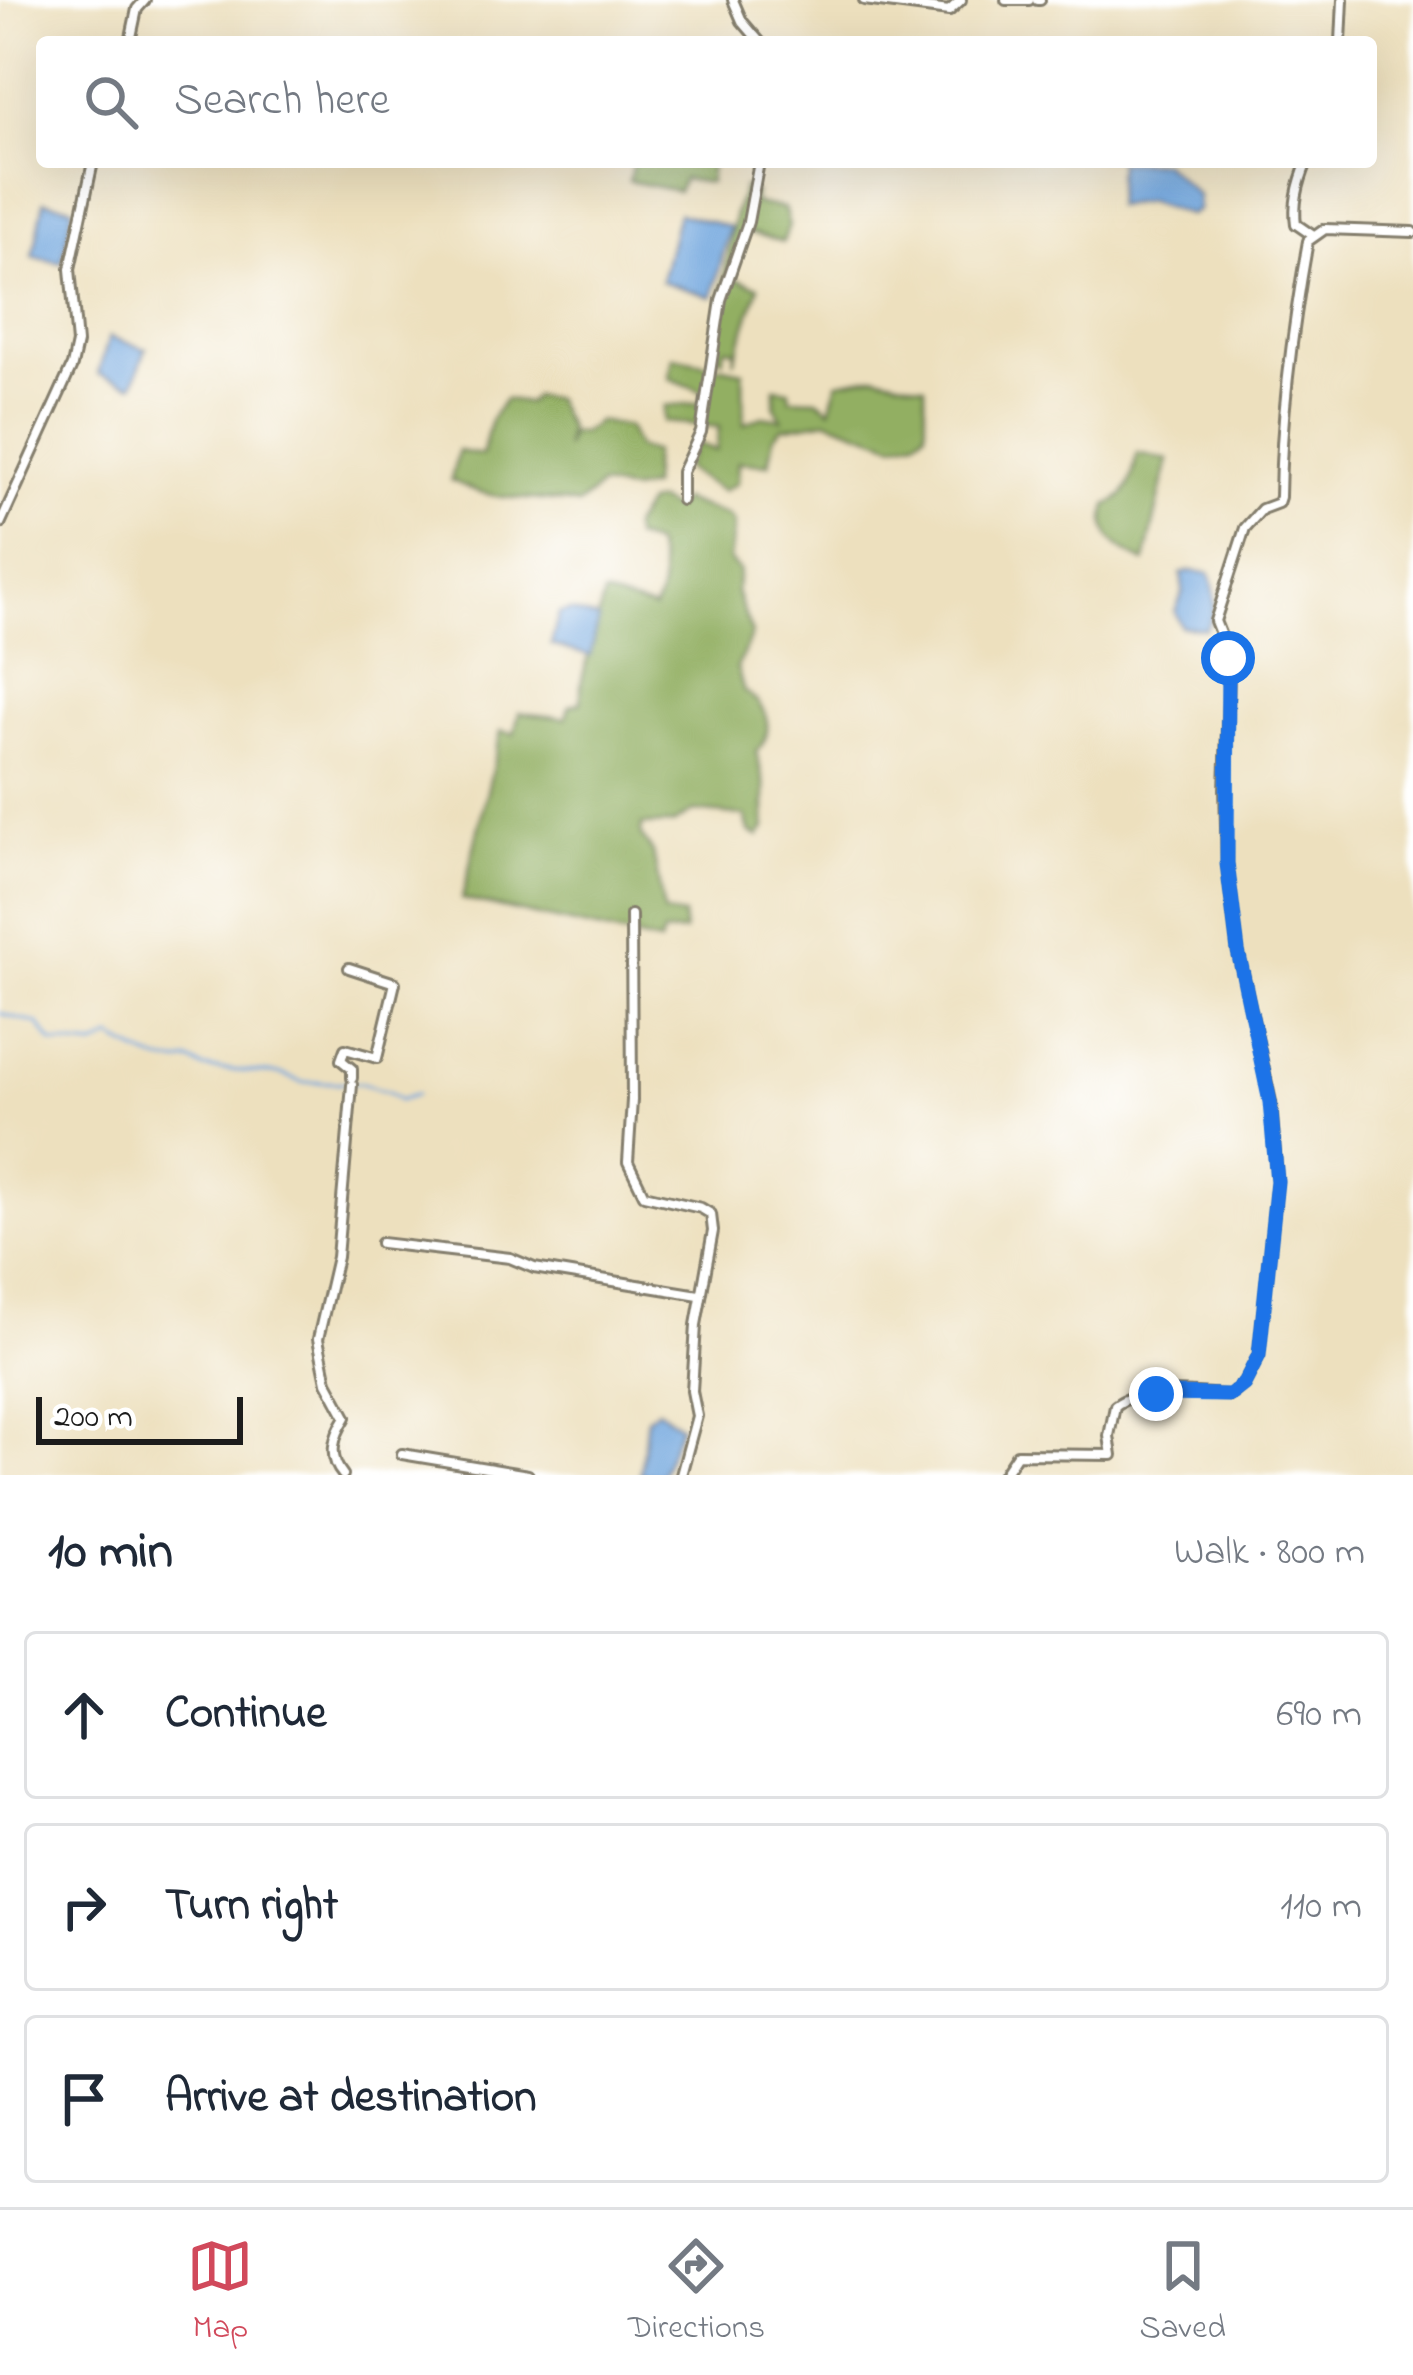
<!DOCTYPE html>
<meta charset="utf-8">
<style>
:root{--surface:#fff;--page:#f2f2f3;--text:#1f2937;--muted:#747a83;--line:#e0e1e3;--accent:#d1495b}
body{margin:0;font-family:"Indie Flower",sans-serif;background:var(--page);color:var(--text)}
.scale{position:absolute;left:36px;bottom:30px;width:207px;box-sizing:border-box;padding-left:12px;border:6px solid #1c1c1c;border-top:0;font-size:33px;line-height:42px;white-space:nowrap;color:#1c1c1c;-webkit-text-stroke:9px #fff;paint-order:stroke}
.stop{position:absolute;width:36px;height:36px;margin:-27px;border:9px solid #1a73e8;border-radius:50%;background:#fff}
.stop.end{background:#1a73e8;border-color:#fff;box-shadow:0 3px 12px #0008}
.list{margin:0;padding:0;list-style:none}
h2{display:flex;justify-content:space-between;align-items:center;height:156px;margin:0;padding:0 48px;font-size:51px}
h2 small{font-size:39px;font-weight:400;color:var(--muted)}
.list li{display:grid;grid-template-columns:78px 1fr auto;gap:36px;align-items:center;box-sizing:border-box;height:168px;margin:0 24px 24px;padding:0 24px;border:3px solid var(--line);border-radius:12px}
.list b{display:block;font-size:45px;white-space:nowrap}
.list em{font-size:39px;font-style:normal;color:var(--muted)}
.icon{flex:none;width:66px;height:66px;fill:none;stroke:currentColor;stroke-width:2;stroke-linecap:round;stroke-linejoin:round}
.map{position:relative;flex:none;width:1413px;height:1475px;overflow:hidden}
.search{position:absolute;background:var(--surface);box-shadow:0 12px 48px #0002;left:36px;right:36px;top:36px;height:132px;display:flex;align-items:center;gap:30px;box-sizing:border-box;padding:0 42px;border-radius:12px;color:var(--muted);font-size:45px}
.sheet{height:732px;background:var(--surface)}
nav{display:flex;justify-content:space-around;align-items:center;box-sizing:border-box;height:168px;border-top:3px solid var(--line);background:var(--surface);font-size:33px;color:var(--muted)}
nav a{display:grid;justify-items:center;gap:6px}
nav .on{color:var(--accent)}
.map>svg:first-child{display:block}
.forest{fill:#92af62;stroke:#57663f;stroke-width:3}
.water{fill:#70a5dd;stroke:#46607c;stroke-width:3}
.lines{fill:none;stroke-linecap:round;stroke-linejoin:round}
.stream{stroke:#70a5dd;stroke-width:3}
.minor-casing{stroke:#847e6d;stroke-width:14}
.minor{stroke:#fff;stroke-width:8}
.route{stroke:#1a73e8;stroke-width:15}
</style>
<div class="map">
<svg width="1413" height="1475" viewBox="0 0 1413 1475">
<rect width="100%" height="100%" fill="#fff"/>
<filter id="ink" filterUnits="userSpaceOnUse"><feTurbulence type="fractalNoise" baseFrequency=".00833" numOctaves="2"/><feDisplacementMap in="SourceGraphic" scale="24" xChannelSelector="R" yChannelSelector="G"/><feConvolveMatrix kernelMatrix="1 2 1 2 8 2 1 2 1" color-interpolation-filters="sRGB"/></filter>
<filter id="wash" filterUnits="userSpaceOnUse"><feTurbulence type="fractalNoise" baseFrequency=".004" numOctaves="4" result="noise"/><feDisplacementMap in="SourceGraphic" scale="48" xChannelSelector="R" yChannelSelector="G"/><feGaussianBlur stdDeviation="2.7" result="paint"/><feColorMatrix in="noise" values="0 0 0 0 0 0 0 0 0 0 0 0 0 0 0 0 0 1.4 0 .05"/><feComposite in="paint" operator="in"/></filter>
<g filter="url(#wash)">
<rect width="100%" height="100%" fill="#ede0be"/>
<g class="forest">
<path d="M633,162H711L709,183L683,179L678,191L629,181Z"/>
<path d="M744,187L755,192L753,203L784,208L789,225L783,242L745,231L729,276L759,287L734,362L736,350L725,348L723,360L713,353L735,212Z"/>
<path d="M673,357L743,371L744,424L762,416L782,419L775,407V388L789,390L790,398L817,399L830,409L838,382L877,375L925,386L926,431L916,439L894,444L828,420L782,428L774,437L769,464L738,462L737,483L722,491L685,469L696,443L716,451L719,427L664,422V406L700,403L704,392L669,378Z"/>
<path d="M534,396L554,399L568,428L565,448L570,433H582L599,421L628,427L637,448L653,452L651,487L631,491L600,486L578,505C528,493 502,507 451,480L458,451L482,455L491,419L505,399L527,403Z"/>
<path d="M1137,453L1168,460L1145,562C1118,550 1098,537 1107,505C1132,496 1132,476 1137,453Z"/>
<path d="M682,500L728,516L734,524L729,560L739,571L736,592L752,634L737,668L744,692C768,705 776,732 756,752L765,786V828L759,836L749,832L745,816L694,811L673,824L642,825L641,836L653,852L664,913L683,916L684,932L663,933L660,943L462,899L501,731L514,734L519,713L566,718L569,706L581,702V683L604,595L654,609C666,587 662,568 654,545L634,538L632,527L647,503L657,501L673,509Z"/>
</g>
<g class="water">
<path d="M1118,162H1162L1197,195L1198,210L1189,215L1146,201L1115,206Z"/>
<path d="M44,201L73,207L62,263L33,257Z"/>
<path d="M678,213L730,227L712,297L661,281Z"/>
<path d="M109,337L146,349L133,385L98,374Z"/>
<path d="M1190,571L1209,573C1217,589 1216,614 1205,629L1181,626L1175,612L1183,591L1181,574Z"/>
<path d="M570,611L599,619L590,656L551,645L559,613Z"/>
<path d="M658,1409L680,1426L661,1475H640L647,1418Z"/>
</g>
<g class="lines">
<path class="stream" d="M0,1013L38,1024L53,1043L95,1047L112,1038C136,1051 161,1068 190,1061L203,1068L281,1074L302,1082L362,1083L389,1092L400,1100L417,1094"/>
</g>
</g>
<g filter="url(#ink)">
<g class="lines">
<defs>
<g id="minor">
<path d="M733,0L742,21L760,42"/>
<path d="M864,0L949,11L961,0"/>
<path d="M1006,0H1029"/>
<path d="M1037,0H1040"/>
<path d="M130,42L137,9L145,0"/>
<path d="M1341,42L1343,0"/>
<path d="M1307,162C1299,181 1293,203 1296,224L1312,235"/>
<path d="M682,500V472L701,432L721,300L748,222L759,162"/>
<path d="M0,524L72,366L77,343L70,269L93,162"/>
<path d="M631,915L632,1100L628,1162L644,1195L701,1208L711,1214L713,1231L696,1325L692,1391L697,1416L681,1475"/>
<path d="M349,968L395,983L377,1058L345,1049L341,1060L352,1069V1078"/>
<path d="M381,1243L510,1258L534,1268L699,1295"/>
<path d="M402,1454L528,1475"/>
<path d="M343,1475C327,1456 334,1436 346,1417L327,1382L318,1339L337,1257L352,1085"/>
<path d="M1003,1475L1017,1454L1112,1455L1109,1436L1115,1406C1144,1384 1196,1394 1230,1395L1244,1384L1259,1355L1277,1181L1271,1102L1238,951L1227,863L1225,789L1229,672L1225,646L1215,621L1245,528L1262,509L1278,503L1280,497C1281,411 1293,325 1308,241L1325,229L1413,232"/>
</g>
</defs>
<use href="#minor" class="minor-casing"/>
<use href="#minor" class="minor"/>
</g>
</g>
<g class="lines" filter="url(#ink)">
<path class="route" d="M1156,1394L1230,1395L1244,1384L1259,1355L1277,1181L1270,1102L1238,951L1227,863L1228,658"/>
</g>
</svg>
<div class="scale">200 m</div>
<div class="stop" style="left:1228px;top:658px"></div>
<div class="stop end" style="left:1156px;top:1394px"></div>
<div class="search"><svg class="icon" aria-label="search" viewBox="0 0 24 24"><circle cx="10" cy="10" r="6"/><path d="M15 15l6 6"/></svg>Search here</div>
</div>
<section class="sheet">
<h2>10 min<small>Walk · 800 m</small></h2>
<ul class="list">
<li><svg class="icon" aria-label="ahead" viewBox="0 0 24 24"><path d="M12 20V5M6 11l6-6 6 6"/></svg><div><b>Continue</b></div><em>690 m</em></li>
<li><svg class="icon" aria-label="right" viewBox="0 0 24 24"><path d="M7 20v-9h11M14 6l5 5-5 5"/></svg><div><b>Turn right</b></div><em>110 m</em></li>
<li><svg class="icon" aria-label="arrive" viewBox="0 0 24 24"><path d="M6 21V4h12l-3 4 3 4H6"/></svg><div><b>Arrive at destination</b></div></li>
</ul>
</section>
<nav>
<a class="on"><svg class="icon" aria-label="map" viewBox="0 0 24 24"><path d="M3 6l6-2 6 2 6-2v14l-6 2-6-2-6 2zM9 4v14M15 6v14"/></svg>Map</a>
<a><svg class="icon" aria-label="directions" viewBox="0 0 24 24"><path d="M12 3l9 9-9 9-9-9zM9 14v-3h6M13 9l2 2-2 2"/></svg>Directions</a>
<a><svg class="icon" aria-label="saved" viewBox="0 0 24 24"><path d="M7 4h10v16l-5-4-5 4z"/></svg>Saved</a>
</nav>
